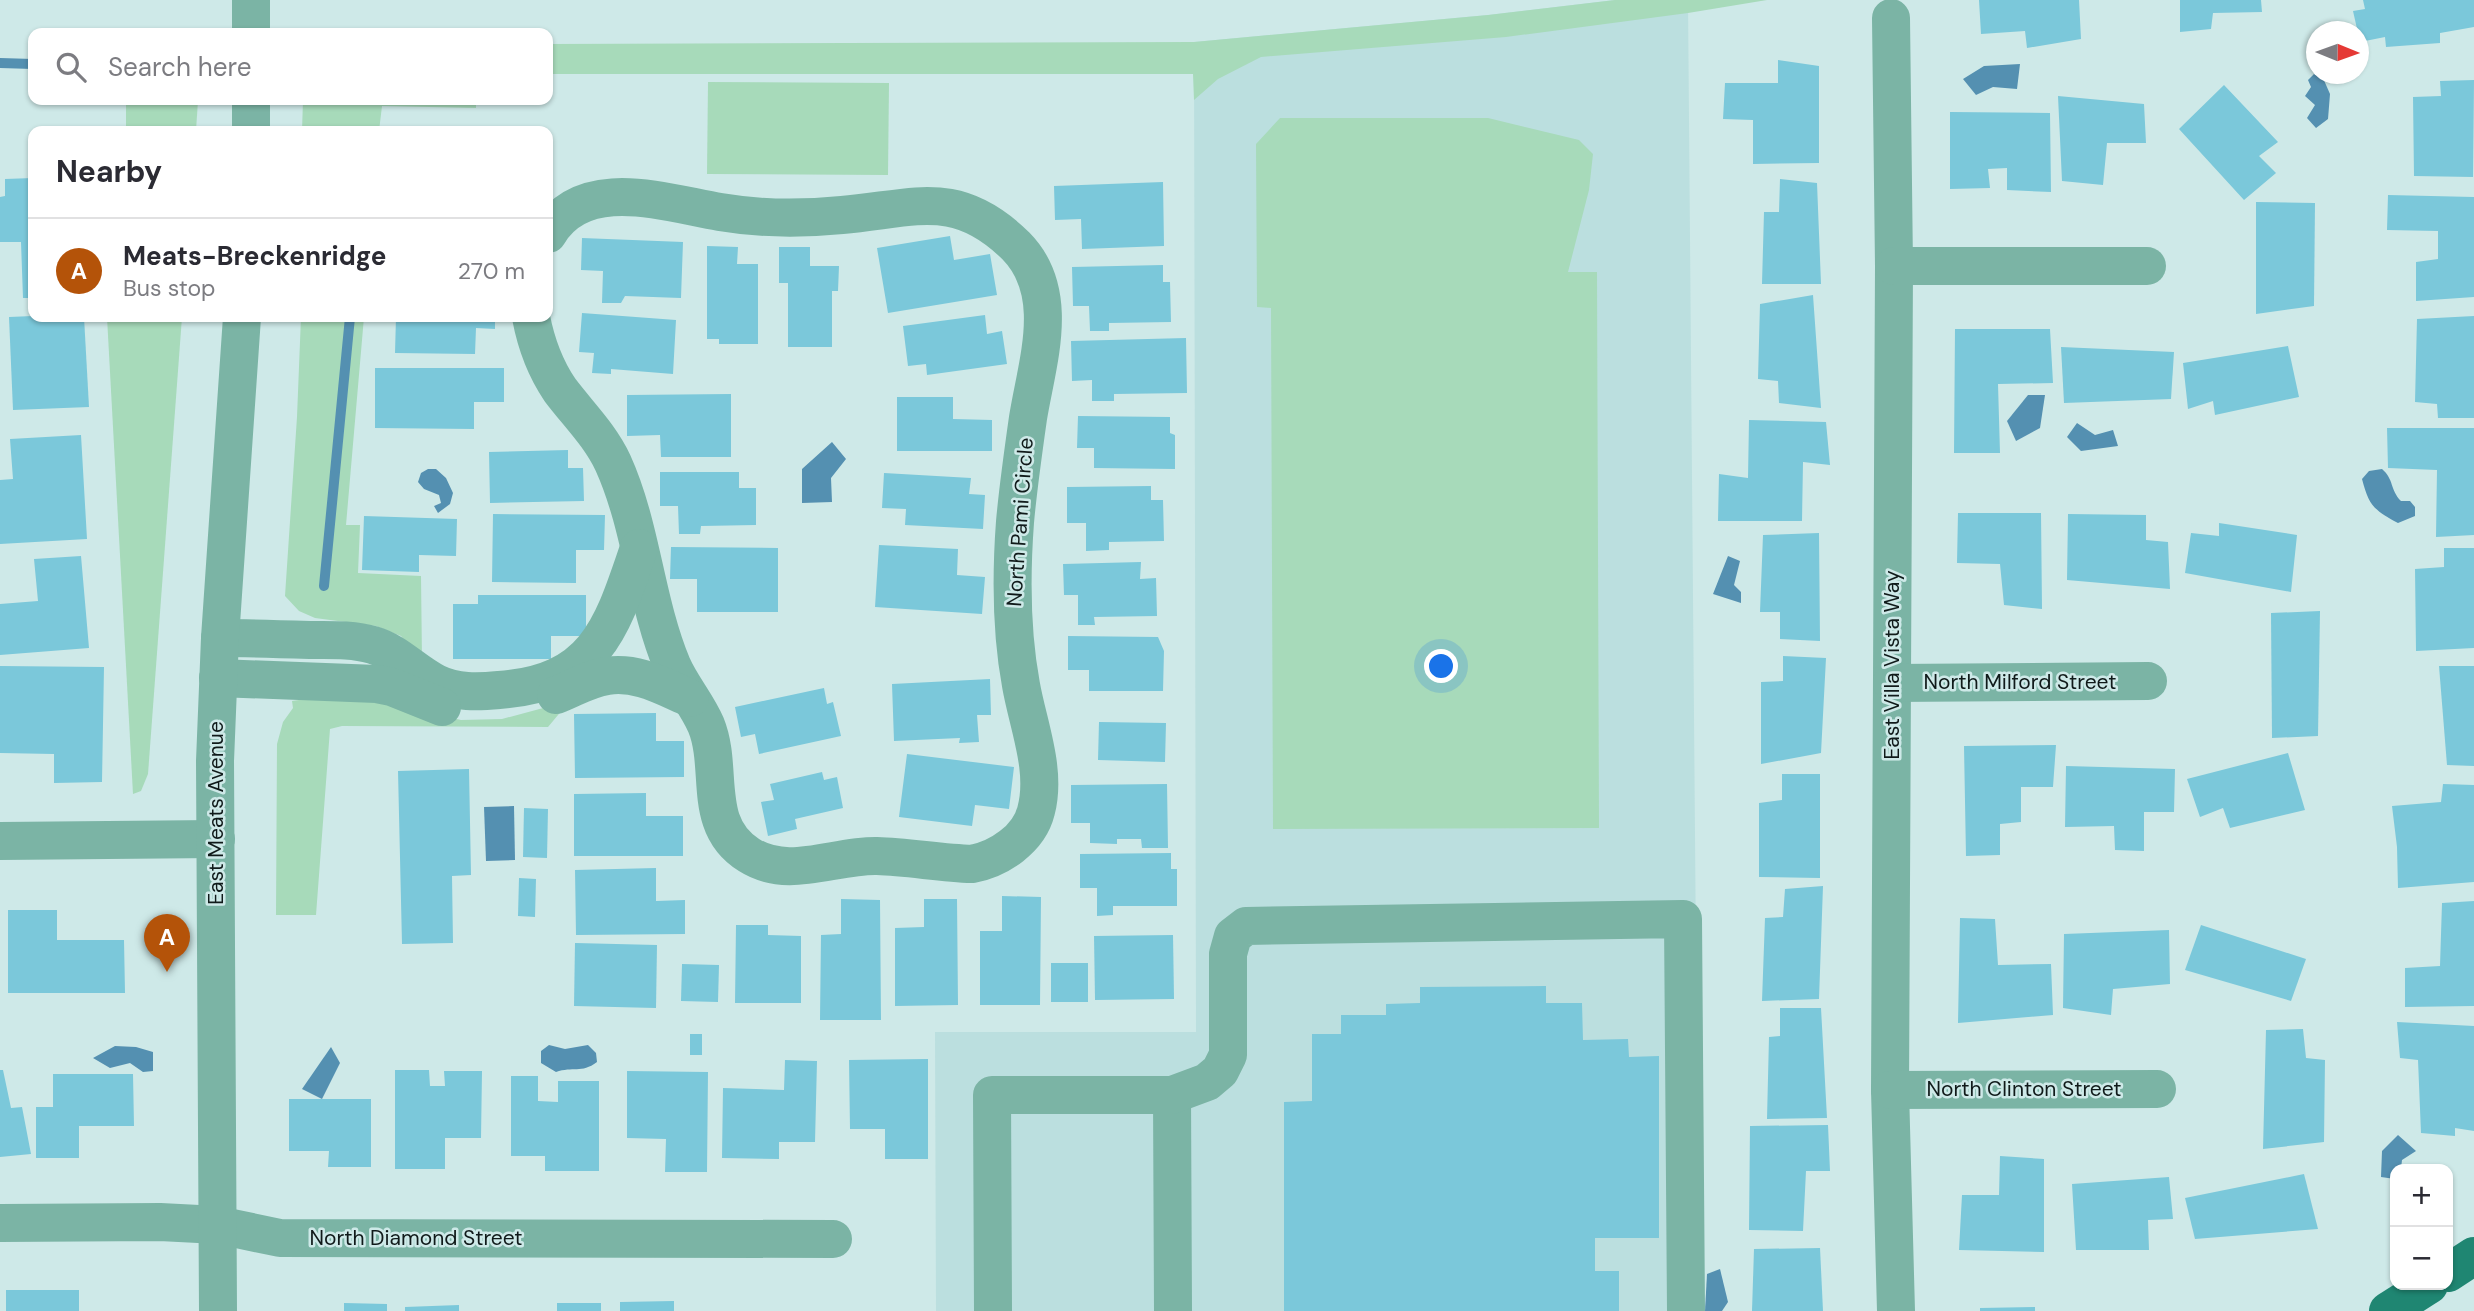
<!DOCTYPE html>
<meta charset="utf-8">
<style>
:root{--surface:#fff;--page:#f7f7f7;--text:#2b2b33;--muted:#7c7c81;--line:#e1e1e2;--accent:#b45309}
body{margin:0;font-family:"DM Sans",sans-serif;background:var(--page);color:var(--text)}
.controls{position:absolute;right:21px;bottom:21px;display:grid;overflow:hidden;border-radius:14px;box-shadow:0 2px 5px #0004}
.controls button{width:63px;height:63px;display:grid;place-items:center;padding:0;border:0;border-bottom:2px solid var(--line);background:var(--surface);color:var(--text);font:35px sans-serif}
.compass{position:absolute;left:2306px;top:21px;width:63px;height:63px;border-radius:50%;background:var(--surface);box-shadow:0 2px 5px #0004;rotate:91deg}
.you{position:absolute;left:1442px;top:667px;width:24px;height:24px;margin:-18px;border:5px solid #fff;border-radius:50%;background:#1a73e8;box-shadow:0 0 0 10px #1a73e833}
.badge{display:grid;place-items:center;width:46px;height:46px;border-radius:50%;background:var(--accent);color:#fff;font-size:23px;font-weight:700}
.pin{position:absolute;translate:-50% -58px;filter:drop-shadow(0 2px 4px #0008)}
.pin::after{content:'';position:absolute;top:37px;width:24px;height:21px;background:inherit;clip-path:polygon(0 0,100% 0,50% 100%)}
.list{margin:0;padding:0;list-style:none}
h2{display:flex;justify-content:space-between;align-items:center;height:91px;margin:0;padding:0 28px;font-size:30px}
h2 small{font-size:23px;font-weight:400;color:var(--muted)}
.list li{display:grid;grid-template-columns:46px 1fr auto;gap:21px;align-items:center;box-sizing:border-box;height:105px;padding:0 28px;border-top:2px solid var(--line)}
.list b{display:block;font-size:26px;white-space:nowrap}
.list p{margin:0;font-size:23px;white-space:nowrap;color:var(--muted)}
.list em{font-size:23px;font-style:normal;color:var(--muted)}
.icon{flex:none;width:38px;height:38px;fill:none;stroke:currentColor;stroke-width:2;stroke-linecap:round;stroke-linejoin:round}
.map{position:relative;flex:none;width:2474px;height:1311px;overflow:hidden}
.search{position:absolute;background:var(--surface);box-shadow:0 2px 5px #0004;left:28px;top:28px;width:525px;height:77px;display:flex;align-items:center;gap:18px;box-sizing:border-box;padding:0 24px;border-radius:14px;color:var(--muted);font-size:26px}
.panel{position:absolute;background:var(--surface);box-shadow:0 2px 5px #0004;left:28px;top:126px;width:525px;height:196px;border-radius:14px}
.map>svg:first-child{display:block}
.built{fill:#bbdfdf}
.green{fill:#a7daba}
.water{fill:#5490b1}
.lines{fill:none;stroke-linecap:round;stroke-linejoin:round}
.stream{stroke:#5490b1;stroke-width:10}
.building{fill:#7bc8da}
.minor{stroke:#7bb4a5;stroke-width:38}
.major{stroke:#1f8672;stroke-width:38}
.labels{text-anchor:middle;dominant-baseline:central;stroke-width:5;stroke-linejoin:round;paint-order:stroke}
.street-label{font-size:21px;fill:#101a1a;stroke:#cee9e8}
</style>
<div class="map">
<svg width="2474" height="1311" viewBox="0 0 2474 1311">
<rect width="100%" height="100%" fill="#cee9e8"/>
<path class="built" d="M1615,0H1688L1699,1311H936L935,1032H1196L1194,42L1488,15Z"/>
<g class="green">
<path d="M1615,0H1767L1688,13L1506,37L1261,57L1218,79L1194,100L1193,74H548V44L1194,42L1488,15Z"/>
<path d="M708,82L889,83L888,175L707,174Z"/>
<path d="M126,100H198L196,131H126Z"/>
<path d="M303,100H476V108L382,106L379,131H302Z"/>
<path d="M1280,118H1488L1579,140L1593,154L1589,190L1568,272H1597L1599,828L1273,829L1271,308L1257,307L1256,144Z"/>
<path d="M107,317H182L148,774L141,791L133,794Z"/>
<path d="M301,317H364L346,525H360L358,573L421,576L422,661L401,636L376,626L315,618L299,611L285,596L297,417Z"/>
<path d="M354,696L461,720L502,719L558,704L563,709L548,727L342,726L330,729L316,915H276L277,744L283,722L293,708L292,701L313,698Z"/>
</g>
<g class="water">
<path d="M2020,64L2017,89L1993,87L1976,95L1963,79L1984,66Z"/>
<path d="M2314,74L2323,78L2330,94L2328,119L2316,128L2307,118L2315,105L2305,96L2311,87L2308,80Z"/>
<path d="M2028,395H2045L2040,428L2016,441L2007,421Z"/>
<path d="M2077,423L2095,435L2113,430L2118,446L2081,451L2067,437Z"/>
<path d="M832,442L846,459L831,478L832,502L802,503V469Z"/>
<path d="M428,469H436L446,478L453,493L450,504L438,513L434,506L441,503L439,495L424,489L418,482L421,473Z"/>
<path d="M2382,469C2394,479 2390,490 2401,501H2410L2415,507V516L2398,523C2374,510 2369,506 2362,479L2369,471Z"/>
<path d="M1728,556L1740,561L1734,585L1741,592V603L1713,594Z"/>
<path d="M514,806L515,860L486,861L484,807Z"/>
<path d="M549,1045L565,1049L588,1045L596,1053L597,1062C581,1074 573,1066 556,1072L541,1063V1051Z"/>
<path d="M115,1046L136,1047L153,1052V1071L143,1072L130,1063L110,1068L93,1058Z"/>
<path d="M331,1047L340,1063L322,1099L302,1089Z"/>
<path d="M2398,1135L2416,1151L2402,1160L2401,1169H2395V1179L2381,1177L2382,1151Z"/>
<path d="M1720,1269L1728,1302L1722,1311H1705L1707,1274Z"/>
</g>
<g class="lines">
<g class="stream">
<path d="M0,63L33,64"/>
<path d="M324,586L350,317"/>
</g>
</g>
<g class="building">
<path d="M1979,0H2079L2081,39L2027,48L2025,31L1981,34Z"/>
<path d="M2180,0H2261L2262,12L2213,13L2211,29L2180,32Z"/>
<path d="M2363,0H2474V27L2440,33V43L2386,47L2385,37L2360,42L2353,11L2365,9Z"/>
<path d="M1778,60L1819,66V163L1753,164V120L1723,119L1725,83H1778Z"/>
<path d="M2474,80L2473,177L2414,176L2413,97L2441,96L2440,81Z"/>
<path d="M2224,85L2278,142L2259,156L2276,173L2244,200L2179,129Z"/>
<path d="M2058,96L2144,104L2146,143H2107L2103,185L2062,181Z"/>
<path d="M1950,112L2050,113L2051,192L2007,190V168L1988,169L1990,188L1950,189Z"/>
<path d="M33,178V298H23L21,242H0V197L5,196V179Z"/>
<path d="M1780,179L1817,183L1821,284H1762L1764,212H1779Z"/>
<path d="M1163,182L1164,246L1082,249L1081,219L1055,220L1054,186Z"/>
<path d="M2388,195L2474,197V297L2416,301V262L2438,259V231L2387,230Z"/>
<path d="M2256,202L2315,203L2314,306L2256,314Z"/>
<path d="M950,236L954,260L990,254L997,295L888,313L877,248Z"/>
<path d="M582,238L683,242L681,298L625,296L621,303H602L603,271L581,270Z"/>
<path d="M707,246L738,247L737,264H758V344H719V339H707Z"/>
<path d="M779,247H810V266H839L838,291H832V347H788V283H779Z"/>
<path d="M1163,265V282H1170L1171,322L1109,323V331H1090L1089,306H1073L1072,267Z"/>
<path d="M1813,295L1821,408L1779,403L1778,381L1758,379L1760,304Z"/>
<path d="M582,313L676,320L673,374L611,369V374L592,373L594,353L579,352Z"/>
<path d="M985,315L987,334L1002,331L1007,364L927,375L926,364L908,366L903,326Z"/>
<path d="M33,316L84,317L89,407L13,410L9,317Z"/>
<path d="M2474,316V418H2438L2437,404L2415,402L2417,319Z"/>
<path d="M396,317H495V329L476,328L475,354L395,353Z"/>
<path d="M1955,329H2050L2053,383L1998,384L2000,453H1954Z"/>
<path d="M1186,338L1187,393L1114,394V401H1092V380L1072,381L1071,341Z"/>
<path d="M2288,346L2299,397L2215,415L2213,401L2188,409L2183,363Z"/>
<path d="M2061,347L2174,352L2171,399L2064,403Z"/>
<path d="M375,368H504V402H474V429L375,428Z"/>
<path d="M731,394V457H661L660,435L627,436V395Z"/>
<path d="M897,397H953V419L992,420V451H897Z"/>
<path d="M1078,416L1170,417V433L1175,435V469L1094,468V448H1077Z"/>
<path d="M1749,420L1826,422L1830,465L1803,462L1802,521H1718L1719,474L1748,478Z"/>
<path d="M2387,428H2474V535L2436,537L2437,470L2388,468Z"/>
<path d="M81,435L87,539L0,544V480L13,479L10,439Z"/>
<path d="M568,450V468H583L584,501L490,503L489,452Z"/>
<path d="M660,472H739V488H756V525L701,526L700,534H679L678,506H660Z"/>
<path d="M884,473L971,478L969,494L985,495L983,529L905,525L906,509L882,508Z"/>
<path d="M1151,486V500H1163L1164,541L1109,542V550L1086,551V523H1067V487Z"/>
<path d="M1958,513H2041L2042,609L2004,605L2000,564L1957,563Z"/>
<path d="M493,514L605,515L604,550H576V583L492,582Z"/>
<path d="M2068,514L2146,515V540L2168,542L2170,589L2067,580Z"/>
<path d="M364,516L457,519L456,556L419,555V572L362,570Z"/>
<path d="M2219,523L2297,535L2291,592L2185,573L2191,533L2219,536Z"/>
<path d="M1819,533L1820,641L1780,639V612H1760L1763,535Z"/>
<path d="M879,545L958,549L957,575L985,577L982,614L875,607Z"/>
<path d="M671,547L778,548V612H697V579H670Z"/>
<path d="M2444,548H2474V648L2416,651L2415,569L2444,567Z"/>
<path d="M81,556L89,648L0,655V604L38,601L34,559Z"/>
<path d="M1141,562L1140,579L1156,578L1157,616L1094,617L1095,625H1078V595H1064L1063,564Z"/>
<path d="M478,595H586V636H551V659H453V604H478Z"/>
<path d="M2320,611L2318,736L2272,738L2271,613Z"/>
<path d="M1068,636L1158,637L1164,651L1163,691H1089V670H1068Z"/>
<path d="M1783,656L1826,658L1821,753L1761,764V682L1783,681Z"/>
<path d="M0,666L104,667L102,782L54,783V754L0,753Z"/>
<path d="M2439,666H2474V766L2447,765Z"/>
<path d="M990,679L991,715H977L979,742L959,743L960,738L894,741L892,684Z"/>
<path d="M824,688L827,704L833,702L841,736L759,754L755,734L741,737L735,707Z"/>
<path d="M656,713V741H684V777L575,778L574,714Z"/>
<path d="M1099,722L1166,723L1165,762L1098,760Z"/>
<path d="M2056,745L2053,787H2021V822L2000,824V855L1966,856L1964,746Z"/>
<path d="M2288,753L2305,810L2230,828L2223,808L2200,817L2187,779Z"/>
<path d="M907,754L1014,767L1009,809L975,805L972,826L899,817Z"/>
<path d="M2066,766L2175,769L2174,812H2144V851L2115,850L2114,826L2065,827Z"/>
<path d="M469,769L471,875L452,876L453,943L402,944L398,771Z"/>
<path d="M822,772L824,780L837,777L843,808L795,819L797,829L768,836L761,802L774,800L770,784Z"/>
<path d="M1782,774H1820V878L1759,877V803L1782,800Z"/>
<path d="M1167,784L1168,848H1142L1141,839H1117V844L1090,843V823H1071V785Z"/>
<path d="M2443,784L2474,785V882L2398,888L2397,847L2392,806L2441,802Z"/>
<path d="M646,793V816H683V856H574V794Z"/>
<path d="M524,808L548,809L547,858L523,857Z"/>
<path d="M1171,853V869H1177V906H1113V915L1097,916V888H1080V854Z"/>
<path d="M656,868V901L685,900V934L576,935L575,870Z"/>
<path d="M519,878L536,879L535,917L518,916Z"/>
<path d="M1823,886L1819,999L1762,1001L1765,918L1783,917L1785,889Z"/>
<path d="M1002,896L1041,897L1040,1005H980V931H1002Z"/>
<path d="M841,899L880,900L881,1020H820L821,935L841,934Z"/>
<path d="M924,899H957L958,1005L895,1006V928L924,927Z"/>
<path d="M2474,901V1006L2405,1007V968L2440,966L2442,903Z"/>
<path d="M8,910H57V940H124L125,993H8Z"/>
<path d="M1960,918L1995,919L1998,965L2051,964L2053,1015L1958,1023Z"/>
<path d="M736,925H768V935L801,936V1003H735Z"/>
<path d="M2201,925L2306,959L2291,1001L2185,970Z"/>
<path d="M2169,930L2170,984L2113,989L2111,1015L2063,1008L2064,934Z"/>
<path d="M1173,935L1174,999L1095,1000L1094,936Z"/>
<path d="M575,943L657,945L656,1008L574,1006Z"/>
<rect x="1051" y="963" width="37" height="39"/>
<path d="M682,964L719,965L718,1002L681,1001Z"/>
<path d="M1546,986V1003H1582L1583,1040L1628,1039L1629,1057L1659,1056V1238H1595V1271H1619V1311H1284V1102L1312,1101V1034H1341V1015H1386V1004L1420,1003V987Z"/>
<path d="M1780,1008H1821L1827,1118L1767,1119L1769,1037L1780,1036Z"/>
<path d="M2397,1022L2474,1026V1131L2455,1128V1136L2421,1133L2418,1060L2400,1058Z"/>
<path d="M2303,1029L2306,1058L2325,1060L2324,1142L2263,1149L2266,1030Z"/>
<rect x="690" y="1034" width="12" height="21"/>
<path d="M928,1059V1159H885V1129H850L849,1060Z"/>
<path d="M785,1060L817,1061L815,1142H779V1159L722,1158L723,1088L784,1090Z"/>
<path d="M0,1070H3L11,1108L22,1107L31,1154L0,1157Z"/>
<path d="M395,1070H429L430,1086H445L444,1071H482L481,1138H445V1169H395Z"/>
<path d="M627,1071L708,1072L707,1172H665L666,1139L627,1138Z"/>
<path d="M53,1074H133L134,1126H79V1158H36V1107H53Z"/>
<path d="M511,1076H538V1101L558,1102V1081H599V1171H545V1156H511Z"/>
<path d="M289,1099H371V1167H328L329,1151H289Z"/>
<path d="M1828,1125L1830,1171H1806L1803,1231L1749,1230L1750,1126Z"/>
<path d="M2000,1156L2044,1159V1252L1959,1250L1962,1195H1999Z"/>
<path d="M2304,1174L2318,1229L2195,1239L2185,1198Z"/>
<path d="M2169,1177L2173,1219L2148,1220L2149,1250H2076L2072,1184Z"/>
<path d="M1820,1248L1823,1311H1752L1754,1249Z"/>
<rect x="6" y="1290" width="73" height="21"/>
<path d="M674,1301V1311H620V1302Z"/>
<path d="M344,1303L387,1304V1311H344Z"/>
<rect x="557" y="1303" width="44" height="8"/>
<path d="M459,1305V1311H405V1307Z"/>
<path d="M2035,1307V1311H1980V1308Z"/>
</g>
<g class="lines">
<g class="minor">
<path d="M251,0V33"/>
<path d="M1891,18L1894,266L1890,1090L1896,1311"/>
<path d="M251,131V100"/>
<path d="M1894,266H2147"/>
<path d="M531,317C536,343 545,368 560,390C578,414 600,435 613,463C642,527 645,600 672,665C681,686 697,704 706,725C724,769 701,825 749,855C788,880 834,855 877,856C909,857 940,863 972,864C999,859 1029,839 1036,811C1047,770 1028,725 1021,685C1011,631 1011,576 1015,522C1018,488 1023,453 1028,418C1037,362 1062,293 1016,246C956,187 914,209 842,215C801,219 761,219 720,212C666,203 583,174 548,234"/>
<path d="M220,638C250,638 280,639 310,640C331,640 353,639 373,645C397,652 414,672 436,683C456,693 478,692 499,690C596,683 612,628 639,548"/>
<path d="M218,678L377,684L392,687L442,707"/>
<path d="M1892,683L2148,681"/>
<path d="M556,695C573,689 589,678 607,676C637,671 664,687 690,698"/>
<path d="M0,841L216,839"/>
<path d="M1890,1090L2157,1089"/>
<path d="M1172,1095L1173,1311"/>
<path d="M0,1223L160,1222L218,1225L280,1238L833,1239"/>
<path d="M218,1311L215,761L220,638L242,317"/>
<path d="M993,1311L992,1095H1172L1207,1082L1220,1071L1228,1055V954L1233,936L1246,926L1683,919L1686,1311"/>
</g>
<g class="major">
<path d="M2448,1273L2474,1256"/>
<path d="M2388,1311L2429,1285"/>
</g>
</g>
<g class="labels">
<g class="street-label">
<text transform="translate(1020 522) rotate(-86)">North Pami Circle</text>
<text transform="translate(1892 665) rotate(-90)">East Villa Vista Way</text>
<text x="2020" y="682">North Milford Street</text>
<text transform="translate(216 813) rotate(-90)">East Meats Avenue</text>
<text x="2024" y="1089">North Clinton Street</text>
<text x="416" y="1238">North Diamond Street</text>
</g>
</g>
</svg>
<div class="controls">
<button>+</button>
<button>−</button>
</div>
<svg class="compass" viewBox="-18 -18 36 36"><path d="M0-13l5 13h-10z" fill="#e53935"/><path d="M0 13l5-13h-10z" fill="#7c7c81"/></svg>
<div class="you"></div>
<div class="pin badge" style="left:167px;top:972px">A</div>
<div class="search"><svg class="icon" aria-label="search" viewBox="0 0 24 24"><circle cx="10" cy="10" r="6"/><path d="M15 15l6 6"/></svg>Search here</div>
<section class="panel">
<h2>Nearby<small></small></h2>
<ul class="list">
<li><span class="badge">A</span><div><b>Meats-Breckenridge</b><p>Bus stop</p></div><em>270 m</em></li>
</ul>
</section>
</div>
